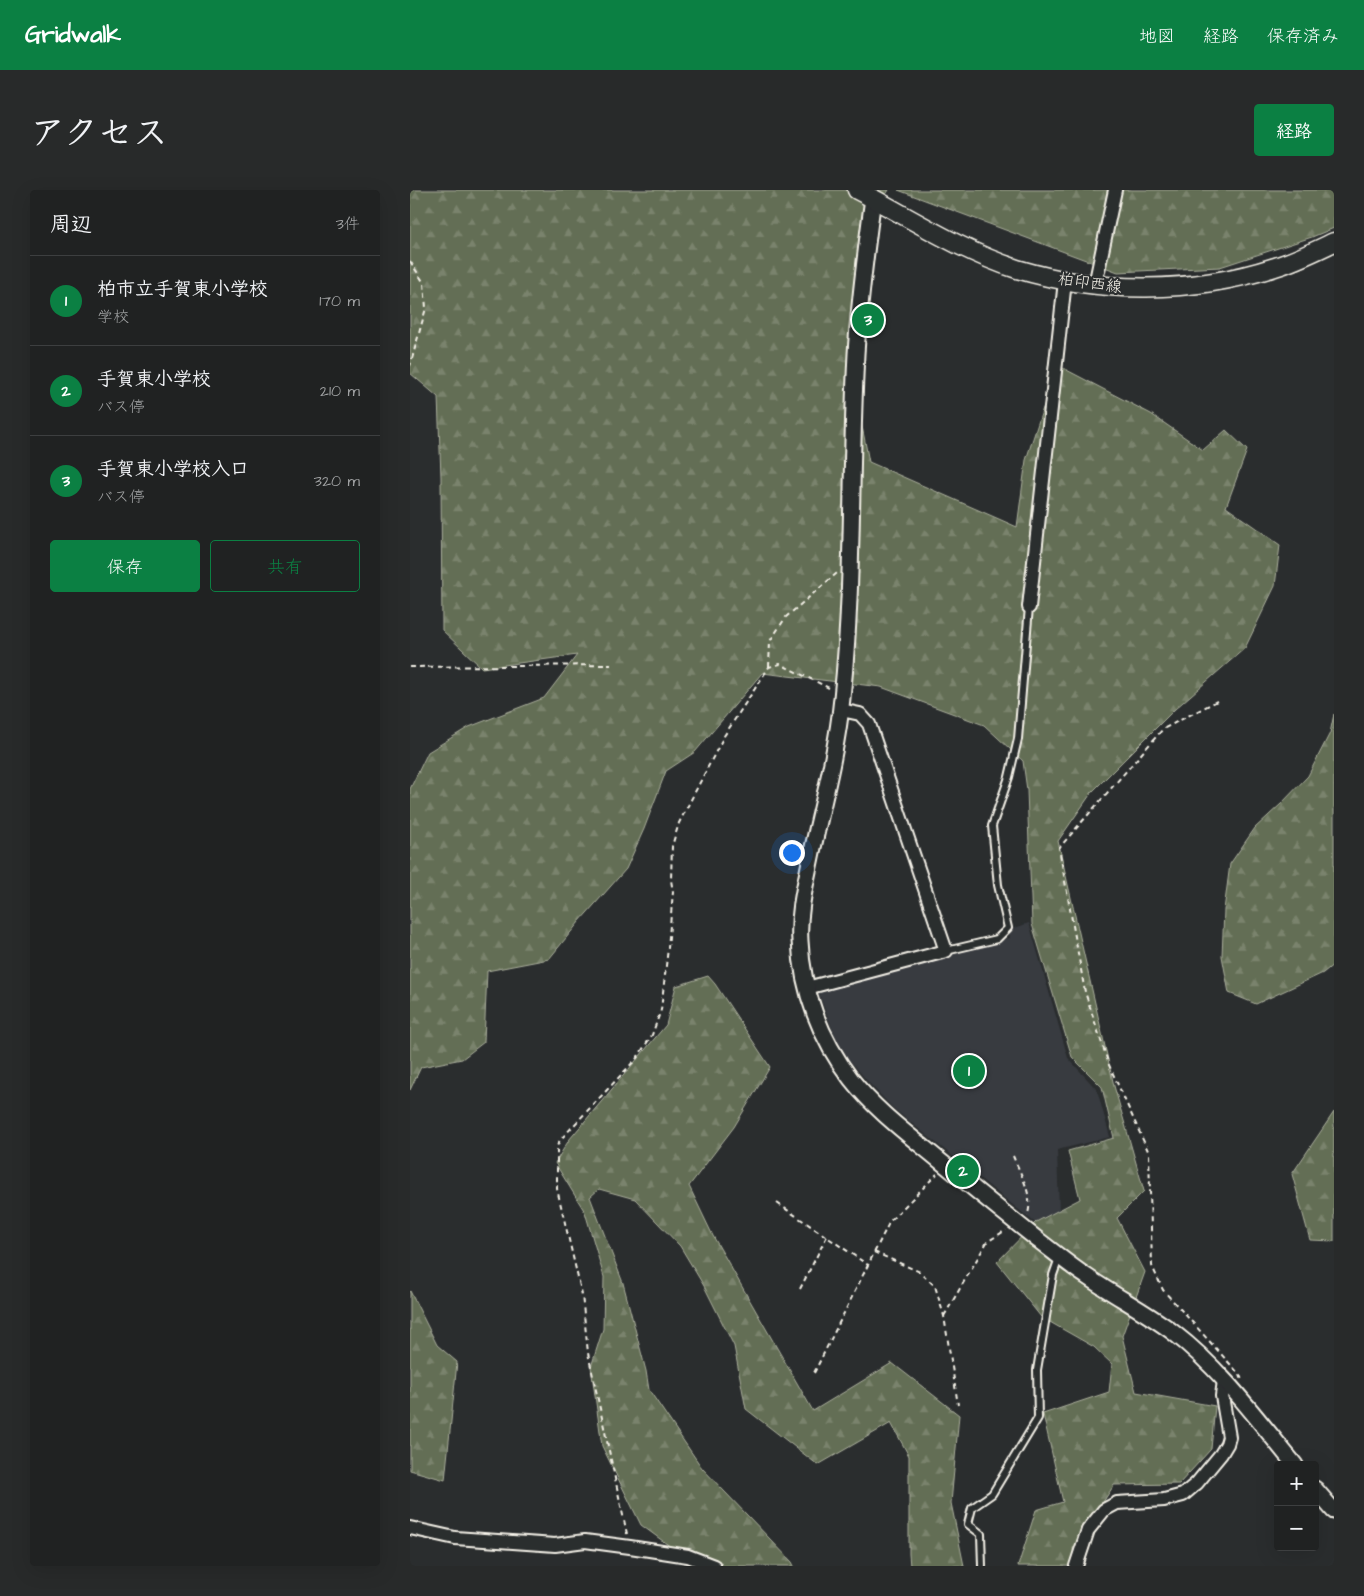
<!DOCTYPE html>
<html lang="ja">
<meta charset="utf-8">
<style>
:root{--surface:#202222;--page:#282a2a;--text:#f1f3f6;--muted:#a2a4a5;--line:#3d3f40;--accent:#0b8043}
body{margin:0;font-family:"Architects Daughter","Klee One",sans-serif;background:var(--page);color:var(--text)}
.controls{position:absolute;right:15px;bottom:15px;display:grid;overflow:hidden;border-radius:5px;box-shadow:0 5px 20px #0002}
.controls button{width:45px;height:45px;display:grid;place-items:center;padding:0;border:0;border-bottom:1px solid var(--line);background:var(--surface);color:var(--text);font:25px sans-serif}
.you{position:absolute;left:381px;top:662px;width:18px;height:18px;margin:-12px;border:4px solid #fff;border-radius:50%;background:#1a73e8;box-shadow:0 0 0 8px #1a73e833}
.badge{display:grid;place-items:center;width:32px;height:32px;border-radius:50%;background:var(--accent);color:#fff;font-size:16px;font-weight:700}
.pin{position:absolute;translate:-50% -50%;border:2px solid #fff;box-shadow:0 1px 5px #0006}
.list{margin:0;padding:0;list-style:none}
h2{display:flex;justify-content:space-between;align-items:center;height:65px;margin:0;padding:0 20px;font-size:21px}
h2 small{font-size:16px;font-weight:400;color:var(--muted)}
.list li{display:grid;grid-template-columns:32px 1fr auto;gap:15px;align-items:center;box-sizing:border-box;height:90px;padding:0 20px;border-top:1px solid var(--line)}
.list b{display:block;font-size:19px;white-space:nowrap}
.list p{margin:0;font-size:16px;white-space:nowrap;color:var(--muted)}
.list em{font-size:16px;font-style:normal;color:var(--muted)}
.actions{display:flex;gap:10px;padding:15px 20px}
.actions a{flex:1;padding:11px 0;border:1px solid var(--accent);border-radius:5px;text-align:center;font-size:18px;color:var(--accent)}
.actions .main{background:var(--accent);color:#fff}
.map{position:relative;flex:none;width:924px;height:1376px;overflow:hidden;border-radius:5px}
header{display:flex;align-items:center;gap:30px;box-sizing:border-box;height:70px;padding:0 25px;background:var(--accent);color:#fff}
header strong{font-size:24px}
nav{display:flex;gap:28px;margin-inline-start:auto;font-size:18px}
.intro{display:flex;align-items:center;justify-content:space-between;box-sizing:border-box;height:120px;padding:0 30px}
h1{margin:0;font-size:35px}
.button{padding:12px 22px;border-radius:5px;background:var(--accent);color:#fff;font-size:18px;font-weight:700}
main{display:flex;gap:30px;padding:0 30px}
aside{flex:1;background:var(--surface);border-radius:5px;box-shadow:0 5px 20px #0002}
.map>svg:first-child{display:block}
.built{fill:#383b41}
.forest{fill:url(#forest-firs);stroke:#acb09e}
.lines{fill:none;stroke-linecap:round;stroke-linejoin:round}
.service-casing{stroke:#f4f1e8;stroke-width:10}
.minor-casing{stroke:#f4f1e8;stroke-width:16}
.tertiary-casing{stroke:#f4f1e8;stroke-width:19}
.secondary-casing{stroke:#f4f1e8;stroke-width:21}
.path{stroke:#f4f1e8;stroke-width:2;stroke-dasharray:5 4;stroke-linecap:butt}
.service{stroke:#2a2d2e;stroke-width:6}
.minor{stroke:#2a2d2e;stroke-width:12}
.tertiary{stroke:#2a2d2e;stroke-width:15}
.secondary{stroke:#2a2d2e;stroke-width:18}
.labels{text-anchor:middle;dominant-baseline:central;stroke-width:4;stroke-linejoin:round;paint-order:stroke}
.street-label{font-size:16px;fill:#f4f1e8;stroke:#2a2d2e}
</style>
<header>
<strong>Gridwalk</strong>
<nav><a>地図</a><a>経路</a><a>保存済み</a></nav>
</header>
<div class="intro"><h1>アクセス</h1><a class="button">経路</a></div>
<main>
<aside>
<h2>周辺<small>3件</small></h2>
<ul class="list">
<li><span class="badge">1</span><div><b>柏市立手賀東小学校</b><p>学校</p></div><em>170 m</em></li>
<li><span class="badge">2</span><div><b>手賀東小学校</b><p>バス停</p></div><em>210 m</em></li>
<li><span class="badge">3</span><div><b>手賀東小学校入口</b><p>バス停</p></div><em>320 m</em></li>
</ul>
<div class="actions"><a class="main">保存</a><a>共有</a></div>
</aside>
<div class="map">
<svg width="924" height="1376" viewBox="0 0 924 1376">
<defs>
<pattern id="forest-firs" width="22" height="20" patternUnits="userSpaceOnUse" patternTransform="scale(1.25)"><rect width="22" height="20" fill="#636e54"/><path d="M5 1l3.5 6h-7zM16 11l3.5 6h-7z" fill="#7a836d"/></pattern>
</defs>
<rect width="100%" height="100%" fill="#2a2d2e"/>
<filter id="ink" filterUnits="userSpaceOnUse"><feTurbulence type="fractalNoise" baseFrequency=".02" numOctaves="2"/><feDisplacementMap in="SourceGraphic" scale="10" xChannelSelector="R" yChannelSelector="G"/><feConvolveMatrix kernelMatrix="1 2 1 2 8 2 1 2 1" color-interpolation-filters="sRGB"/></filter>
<g filter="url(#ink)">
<path class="built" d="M619,733L658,868L687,900L700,947L647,960L650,1053L483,918L459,893L438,868L425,846L407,799L600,748L599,740Z"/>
<g class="forest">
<path d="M0,0H479L455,35L444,97L443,190L459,272L607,337L616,270L647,175L741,224L793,260L816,240L837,260L816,317L870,355L865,396L835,458L765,519L682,602L648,651L704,896L734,1001L707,1028L735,1082L712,1146L726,1202L805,1216L801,1259L769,1294L704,1295L663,1359L665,1376H608L626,1320L653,1312L633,1224L699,1202L702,1174L684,1157L631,1127L587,1072L626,1032L670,1009L658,961L704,948L692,897L662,867L622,734L617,600L613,571L574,535L471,497L352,483L285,562L256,581L234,639L216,679L169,732L139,769L77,781L74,852L52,869L11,877L0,900V599L18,562L59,537L134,508L167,465L72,478L32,440L31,287L28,207L0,183Z"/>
<path d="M488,0H924V38L902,47L810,77L708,82Z"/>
<path d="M924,524V774L913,783L846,814L819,803L812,766L814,720L820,674L845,638L871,614L898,586L920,543Z"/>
<path d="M298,786L305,794L360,877L324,937L279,996L303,1046L403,1221L482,1173L549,1225L541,1313L554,1376H500L499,1364V1266L481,1233L408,1275L336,1219L324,1156L294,1096L270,1056L225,1009L189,999L180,1007L213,1093L236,1181L239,1200L292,1278L382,1372L384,1376H287L231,1335L192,1256L181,1177L193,1139L194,1087L175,1022L145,973L159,950L256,835L266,796Z"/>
<path d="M924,922V1051L900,1050L882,984Z"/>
<path d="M0,1101L27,1155L47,1172L35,1290L0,1280Z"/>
</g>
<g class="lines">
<defs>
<g id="service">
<path d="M536,761L587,749L598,738L588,695L582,636L599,587L608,549L619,417"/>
<path d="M572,1376L571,1344L558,1334L562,1318L582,1304L628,1228L627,1180L643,1085L649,1068"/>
</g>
<g id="minor">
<path d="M685,95L705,0"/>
<path d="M619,417L655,91"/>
<path d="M397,798L536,761L459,534L450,524L431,520"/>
<path d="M0,1338L45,1348L145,1355L175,1351L220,1357L278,1366L304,1376"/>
<path d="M666,1376L678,1340L694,1320L707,1313L754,1310L773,1305L787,1293L811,1264L817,1254L819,1247L812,1206L814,1190"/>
</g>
<g id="tertiary">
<path d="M463,8C456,60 449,112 446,164C440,279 444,394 432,508C427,560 413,612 402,662C396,692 388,721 390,751C392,801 411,850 441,889C466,921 499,945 529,970C562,997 595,1024 628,1050C644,1062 659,1075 676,1086C705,1106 736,1122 764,1143C811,1179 847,1229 885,1275"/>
<path d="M905,1299L924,1321"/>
</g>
<path id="secondary" d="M447,0C499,27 551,61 607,79C691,104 782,104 865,77C885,71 905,61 924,52"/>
</defs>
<use href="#service" class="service-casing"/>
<use href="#minor" class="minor-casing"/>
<use href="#tertiary" class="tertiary-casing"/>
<use href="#secondary" class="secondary-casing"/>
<g class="path">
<path d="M0,71L14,93L16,118L0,176"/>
<path d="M0,477L201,475"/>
<path d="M359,477L360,451L376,427L427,383"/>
<path d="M807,511L753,539L649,658L675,802L699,875L739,963L742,1076L753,1100L830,1185L832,1190"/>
<path d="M603,966C610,983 625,1008 617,1026"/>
<path d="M367,1013L458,1075"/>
<path d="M464,1062L510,1082L525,1096L534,1126L548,1215"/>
<path d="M390,1099L417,1046"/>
<path d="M534,1126L577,1052L596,1040"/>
<path d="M404,1183L480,1031L527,984"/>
<path d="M217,1344L178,1163L172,1105L147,999V956L150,950L227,868L242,845L251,820L258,758L263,702L261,690L262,656L269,633L314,546L359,477L370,474L419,498"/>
</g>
<use href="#service" class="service"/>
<use href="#minor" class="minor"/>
<use href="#tertiary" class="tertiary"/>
<use href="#secondary" class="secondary"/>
</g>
</g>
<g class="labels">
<g class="street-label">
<text transform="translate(680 93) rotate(8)">柏印西線</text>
</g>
</g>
</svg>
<div class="controls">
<button>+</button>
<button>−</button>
</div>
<div class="you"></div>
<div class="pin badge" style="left:559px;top:881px">1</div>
<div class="pin badge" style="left:553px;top:981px">2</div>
<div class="pin badge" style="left:458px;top:130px">3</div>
</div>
</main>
